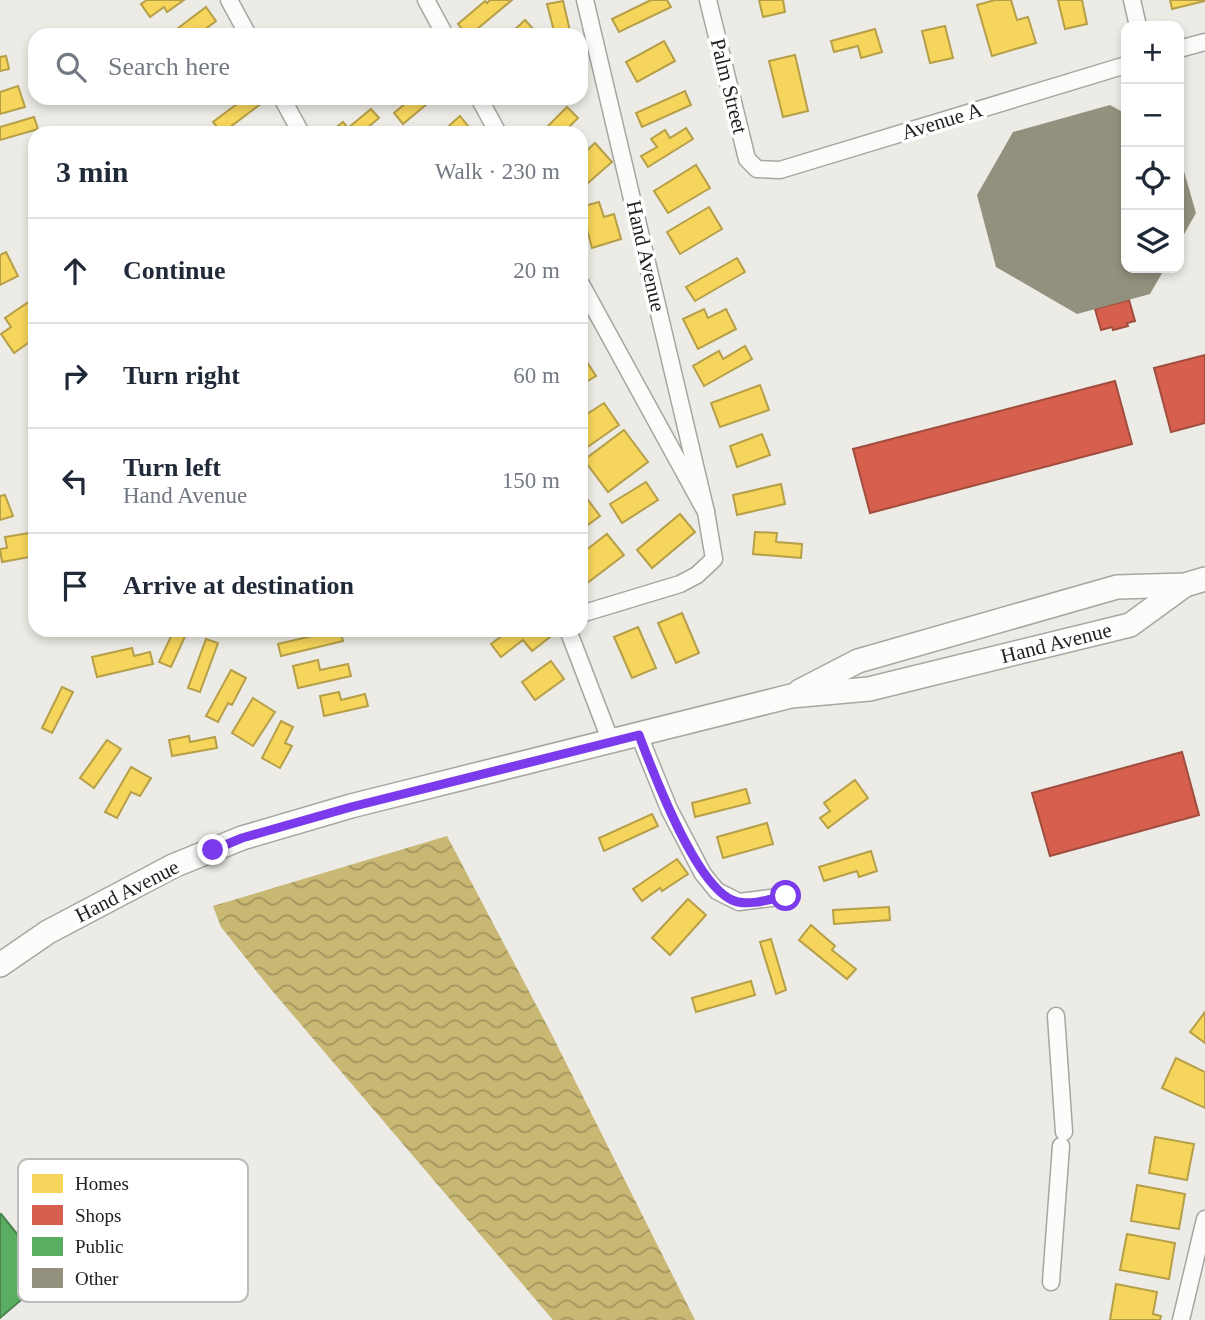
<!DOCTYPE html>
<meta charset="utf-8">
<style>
:root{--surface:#fff;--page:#f6f6f7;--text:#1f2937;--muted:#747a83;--line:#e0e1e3}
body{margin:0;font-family:"Times New Roman",serif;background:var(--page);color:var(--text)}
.controls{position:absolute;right:21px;top:21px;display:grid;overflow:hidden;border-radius:14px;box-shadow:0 4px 10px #0003}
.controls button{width:63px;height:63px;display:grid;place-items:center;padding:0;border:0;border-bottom:2px solid var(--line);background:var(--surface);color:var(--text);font:35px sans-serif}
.stop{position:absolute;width:21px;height:21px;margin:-16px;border:5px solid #7c3aed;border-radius:50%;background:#fff}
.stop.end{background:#7c3aed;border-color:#fff;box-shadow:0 2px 7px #0008}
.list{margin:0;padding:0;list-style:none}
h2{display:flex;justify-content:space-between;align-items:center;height:91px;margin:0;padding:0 28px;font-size:30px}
h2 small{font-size:23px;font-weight:400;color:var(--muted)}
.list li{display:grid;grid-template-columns:46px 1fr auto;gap:21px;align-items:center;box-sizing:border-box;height:105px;padding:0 28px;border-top:2px solid var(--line)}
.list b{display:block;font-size:26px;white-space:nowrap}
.list p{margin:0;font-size:23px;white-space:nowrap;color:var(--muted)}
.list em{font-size:23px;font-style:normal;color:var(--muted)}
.icon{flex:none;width:38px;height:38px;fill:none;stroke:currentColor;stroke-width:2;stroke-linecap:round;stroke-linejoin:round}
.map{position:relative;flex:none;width:1205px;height:1320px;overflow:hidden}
.search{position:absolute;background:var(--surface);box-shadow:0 4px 10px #0003;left:28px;top:28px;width:560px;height:77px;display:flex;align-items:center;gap:18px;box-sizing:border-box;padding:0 24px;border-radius:21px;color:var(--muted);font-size:26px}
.panel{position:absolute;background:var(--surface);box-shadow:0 4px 10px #0003;left:28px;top:126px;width:560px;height:511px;border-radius:21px}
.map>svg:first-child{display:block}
.water{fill:url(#water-waves)}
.homes{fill:#f6d55c;stroke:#b69f49;stroke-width:2}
.shops{fill:#d6604d;stroke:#a04d3f;stroke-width:2}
.public{fill:#5aae61;stroke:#49844d;stroke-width:2}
.building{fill:#93907e}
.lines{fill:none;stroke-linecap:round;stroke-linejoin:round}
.street-casing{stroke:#a7a6a2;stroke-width:19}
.secondary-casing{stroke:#a7a6a2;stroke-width:26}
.street{stroke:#fcfcfb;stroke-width:16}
.secondary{stroke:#fcfcfb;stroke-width:23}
.route{stroke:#7c3aed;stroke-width:9}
.labels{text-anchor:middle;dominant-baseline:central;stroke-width:7;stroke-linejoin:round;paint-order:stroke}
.street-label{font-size:21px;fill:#22211d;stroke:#fff}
.key{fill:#fff;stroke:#bdbcbb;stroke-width:2}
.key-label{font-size:19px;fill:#22211d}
</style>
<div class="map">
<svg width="1205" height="1320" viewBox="0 0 1205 1320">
<defs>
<pattern id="water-waves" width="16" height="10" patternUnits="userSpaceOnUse" patternTransform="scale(1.75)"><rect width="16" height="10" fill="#c8b874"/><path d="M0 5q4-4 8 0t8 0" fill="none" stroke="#a2955f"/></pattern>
</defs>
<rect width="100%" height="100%" fill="#ecebe5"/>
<path class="water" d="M447,836L552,1035L695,1320H553L269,987L221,927L213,906Z"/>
<g class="homes">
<path d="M147,0H184L167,12L164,7L150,17L141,4Z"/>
<path d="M490,0H512L470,35H467L458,24L485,1L487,3Z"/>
<path d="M651,0H667L671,7L619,32L612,19Z"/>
<path d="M759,0H783L785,12L763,17Z"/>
<path d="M995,0H1011L1017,20L1028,17L1036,43L992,56L977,5Z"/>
<path d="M1058,0H1082L1087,24L1065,29Z"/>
<path d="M1170,0H1205V1L1172,9Z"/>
<path d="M563,1L571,35H555L547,4Z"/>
<path d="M206,7L216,21L207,28L212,35H169Z"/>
<path d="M525,20L535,31L531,35H509Z"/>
<path d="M945,26L953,58L930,63L922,31Z"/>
<path d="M875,29L882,52L861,58L858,46L834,52L831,41Z"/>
<path d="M664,41L675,61L637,82L626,62Z"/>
<path d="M795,55L808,111L783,117L769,61Z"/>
<path d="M6,56L9,69L0,71V57Z"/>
<path d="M18,86L25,107L0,114V92Z"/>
<path d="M685,91L691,105L642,127L636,113Z"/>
<path d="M245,98H258L262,103L222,133L213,122Z"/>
<path d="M412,98H434L403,124L394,113Z"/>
<path d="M567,107L578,118L563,133H541Z"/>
<path d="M371,109L379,118L361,133H329L343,122L348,128Z"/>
<path d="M460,116L468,126L460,133H441Z"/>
<path d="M34,117L38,129L0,140V127Z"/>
<path d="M686,128L693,139L648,167L641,156L657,147L651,139L665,130L670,138Z"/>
<path d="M595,143L612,162L581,189V156Z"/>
<path d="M696,165L710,188L668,213L654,191Z"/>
<path d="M599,202L604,217L614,214L621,239L592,248L581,207Z"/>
<path d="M709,207L722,229L680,254L667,232Z"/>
<path d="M6,252L18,276L0,285V255Z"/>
<path d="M737,258L745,272L695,301L686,287Z"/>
<path d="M30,301L35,309V338L14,353L1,334L11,327L5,318Z"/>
<path d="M704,309L708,318L726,309L736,329L698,349L683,319Z"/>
<path d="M745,346L752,359L704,386L693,366L719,351L723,359Z"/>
<path d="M585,359L596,376L581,385V362Z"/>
<path d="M760,385L769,410L720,427L711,403Z"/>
<path d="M604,403L619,425L583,450L581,447V418Z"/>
<path d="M624,430L648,462L608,492L584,460Z"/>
<path d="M762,434L770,455L737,467L730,446Z"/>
<path d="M646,482L658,500L622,523L610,504Z"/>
<path d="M781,484L785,504L737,515L733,495Z"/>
<path d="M5,495L13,516L0,520V496Z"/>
<path d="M585,496L600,516L581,530V499Z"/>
<path d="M680,514L695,532L652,568L637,550Z"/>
<path d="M35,532V556L2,562L0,549L7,548L5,537Z"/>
<path d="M755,532L777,533L776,542L802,544L801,558L753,554Z"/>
<path d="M607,534L624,555L582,587L581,554Z"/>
<path d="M682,613L699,653L676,663L658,623Z"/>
<path d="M638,627L656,668L632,678L614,637Z"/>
<path d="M174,630H188L171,667L159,662Z"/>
<path d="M337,630H340L343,641L281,656L278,644Z"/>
<path d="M510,630H550L554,634L532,651L523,640L501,657L491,644Z"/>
<path d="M206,639L218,643L200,692L188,688Z"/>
<path d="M132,648L134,656L150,652L153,664L97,677L92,657Z"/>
<path d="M318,660L320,670L348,664L351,676L298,688L293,666Z"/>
<path d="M551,661L564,679L535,700L522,682Z"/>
<path d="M231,670L246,678L232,705L228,703L218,722L206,716Z"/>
<path d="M62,687L73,692L52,733L42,728Z"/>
<path d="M339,692L341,700L365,694L368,706L324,716L320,696Z"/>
<path d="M253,698L275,712L253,746L232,733Z"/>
<path d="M281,721L293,727L285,743L292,746L280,768L262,758Z"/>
<path d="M189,736L190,742L215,737L217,748L172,756L169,740Z"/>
<path d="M107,740L121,749L94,788L80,778Z"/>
<path d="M131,767L151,778L140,796L131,792L117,818L105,812Z"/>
<path d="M855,780L868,798L828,828L820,818L830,811L824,803Z"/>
<path d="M746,789L750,803L695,817L692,803Z"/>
<path d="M652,814L658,826L604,851L599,838Z"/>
<path d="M767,823L773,844L723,858L717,837Z"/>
<path d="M871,851L877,871L859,877L857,871L824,881L819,867Z"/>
<path d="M677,859L688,874L662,891L660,888L642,901L633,889Z"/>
<path d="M688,899L706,915L670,955L652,938Z"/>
<path d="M889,907L890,920L834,924L833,910Z"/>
<path d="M811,925L835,946L832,950L856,969L847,979L799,940Z"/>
<path d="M771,939L786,990L776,994L760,942Z"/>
<path d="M751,981L755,995L696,1012L692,998Z"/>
<path d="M1205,1012V1043L1190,1032Z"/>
<path d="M1176,1058L1205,1072V1108L1162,1088Z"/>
<path d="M1155,1137L1194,1144L1187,1180L1149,1173Z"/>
<path d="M1137,1185L1185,1194L1179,1229L1131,1221Z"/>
<path d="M1127,1234L1175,1243L1169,1279L1120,1270Z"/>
<path d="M1116,1284L1157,1292L1153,1314L1161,1316L1160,1320H1110Z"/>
</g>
<g class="shops">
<path d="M1129,300L1135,321L1127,323L1128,326L1113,330L1112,327L1101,330L1095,309Z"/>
<path d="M1205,355V423L1171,432L1154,368Z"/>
<path d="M1115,381L1132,444L870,513L853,449Z"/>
<path d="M1182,752L1199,815L1050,856L1032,793Z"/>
</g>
<path class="public" d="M1,1214L50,1275L0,1318V1215Z"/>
<g class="building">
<path d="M1110,105L1126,114V268H1165L1150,294L1077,314L996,267L977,195L1013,132Z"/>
<path d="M1179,154L1196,213L1179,243Z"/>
</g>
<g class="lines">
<defs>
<g id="street">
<path d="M229,0L248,35"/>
<path d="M426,0L445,35"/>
<path d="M585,0L706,512"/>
<path d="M708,0L747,159L757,169L780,170L1126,65"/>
<path d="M1132,0L1138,26"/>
<path d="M1179,49L1205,42"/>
<path d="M282,98L301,133"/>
<path d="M479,98L498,133"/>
<path d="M581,284L706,512L714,559L697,575L680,584L581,614"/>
<path d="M568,630L611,742"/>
<path d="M639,735L669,809L703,874L717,891L739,902L786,896"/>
<path d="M1056,1016L1064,1132"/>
<path d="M1051,1282L1061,1146"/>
<path d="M1181,1320L1205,1219"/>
</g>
<g id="secondary">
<path d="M800,691L858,661L1117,587L1185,585L1205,579"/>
<path d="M0,965L48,932L173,866L242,838L351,806L791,696L869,689L1130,625L1185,585"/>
</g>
</defs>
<use href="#street" class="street-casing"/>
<use href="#secondary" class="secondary-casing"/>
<use href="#street" class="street"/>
<use href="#secondary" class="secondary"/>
</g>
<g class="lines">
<path class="route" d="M213,850L242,838L351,807L639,735C653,772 698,894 738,902C753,905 771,899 786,896"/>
</g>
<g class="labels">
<g class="street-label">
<text transform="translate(729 86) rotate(76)">Palm Street</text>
<text transform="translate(942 121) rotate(-17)">Avenue A</text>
<text transform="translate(646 256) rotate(77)">Hand Avenue</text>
<text transform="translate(1056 643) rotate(-14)">Hand Avenue</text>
<text transform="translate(127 891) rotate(-27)">Hand Avenue</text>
</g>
</g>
<rect x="18" y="1159" width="230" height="143" rx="10" class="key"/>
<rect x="32" y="1174" width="31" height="19" fill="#f6d55c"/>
<rect x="32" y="1205" width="31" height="20" fill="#d6604d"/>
<rect x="32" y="1237" width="31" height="19" fill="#5aae61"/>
<rect x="32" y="1268" width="31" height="20" fill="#93907e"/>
<g class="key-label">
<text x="75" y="1190">Homes</text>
<text x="75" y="1222">Shops</text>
<text x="75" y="1253">Public</text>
<text x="75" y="1285">Other</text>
</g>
</svg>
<div class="controls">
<button>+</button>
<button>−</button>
<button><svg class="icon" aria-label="locate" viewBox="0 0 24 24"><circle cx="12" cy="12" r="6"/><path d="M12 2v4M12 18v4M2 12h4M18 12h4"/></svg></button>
<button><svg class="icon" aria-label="layers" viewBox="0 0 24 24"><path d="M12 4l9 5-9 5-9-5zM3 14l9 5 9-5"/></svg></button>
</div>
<div class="stop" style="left:786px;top:896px"></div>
<div class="stop end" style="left:213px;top:850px"></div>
<div class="search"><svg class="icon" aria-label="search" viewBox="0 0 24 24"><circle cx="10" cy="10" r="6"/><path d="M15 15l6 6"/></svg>Search here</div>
<section class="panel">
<h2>3 min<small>Walk · 230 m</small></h2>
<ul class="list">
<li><svg class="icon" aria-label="ahead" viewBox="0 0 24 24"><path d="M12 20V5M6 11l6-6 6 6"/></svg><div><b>Continue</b></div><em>20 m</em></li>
<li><svg class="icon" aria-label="right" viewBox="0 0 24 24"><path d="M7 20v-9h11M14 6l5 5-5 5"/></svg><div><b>Turn right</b></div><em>60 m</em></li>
<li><svg class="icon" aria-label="left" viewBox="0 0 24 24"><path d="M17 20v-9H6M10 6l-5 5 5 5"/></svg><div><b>Turn left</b><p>Hand Avenue</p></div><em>150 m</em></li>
<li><svg class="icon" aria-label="arrive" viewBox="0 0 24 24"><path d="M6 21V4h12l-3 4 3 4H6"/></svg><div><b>Arrive at destination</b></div></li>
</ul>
</section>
</div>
